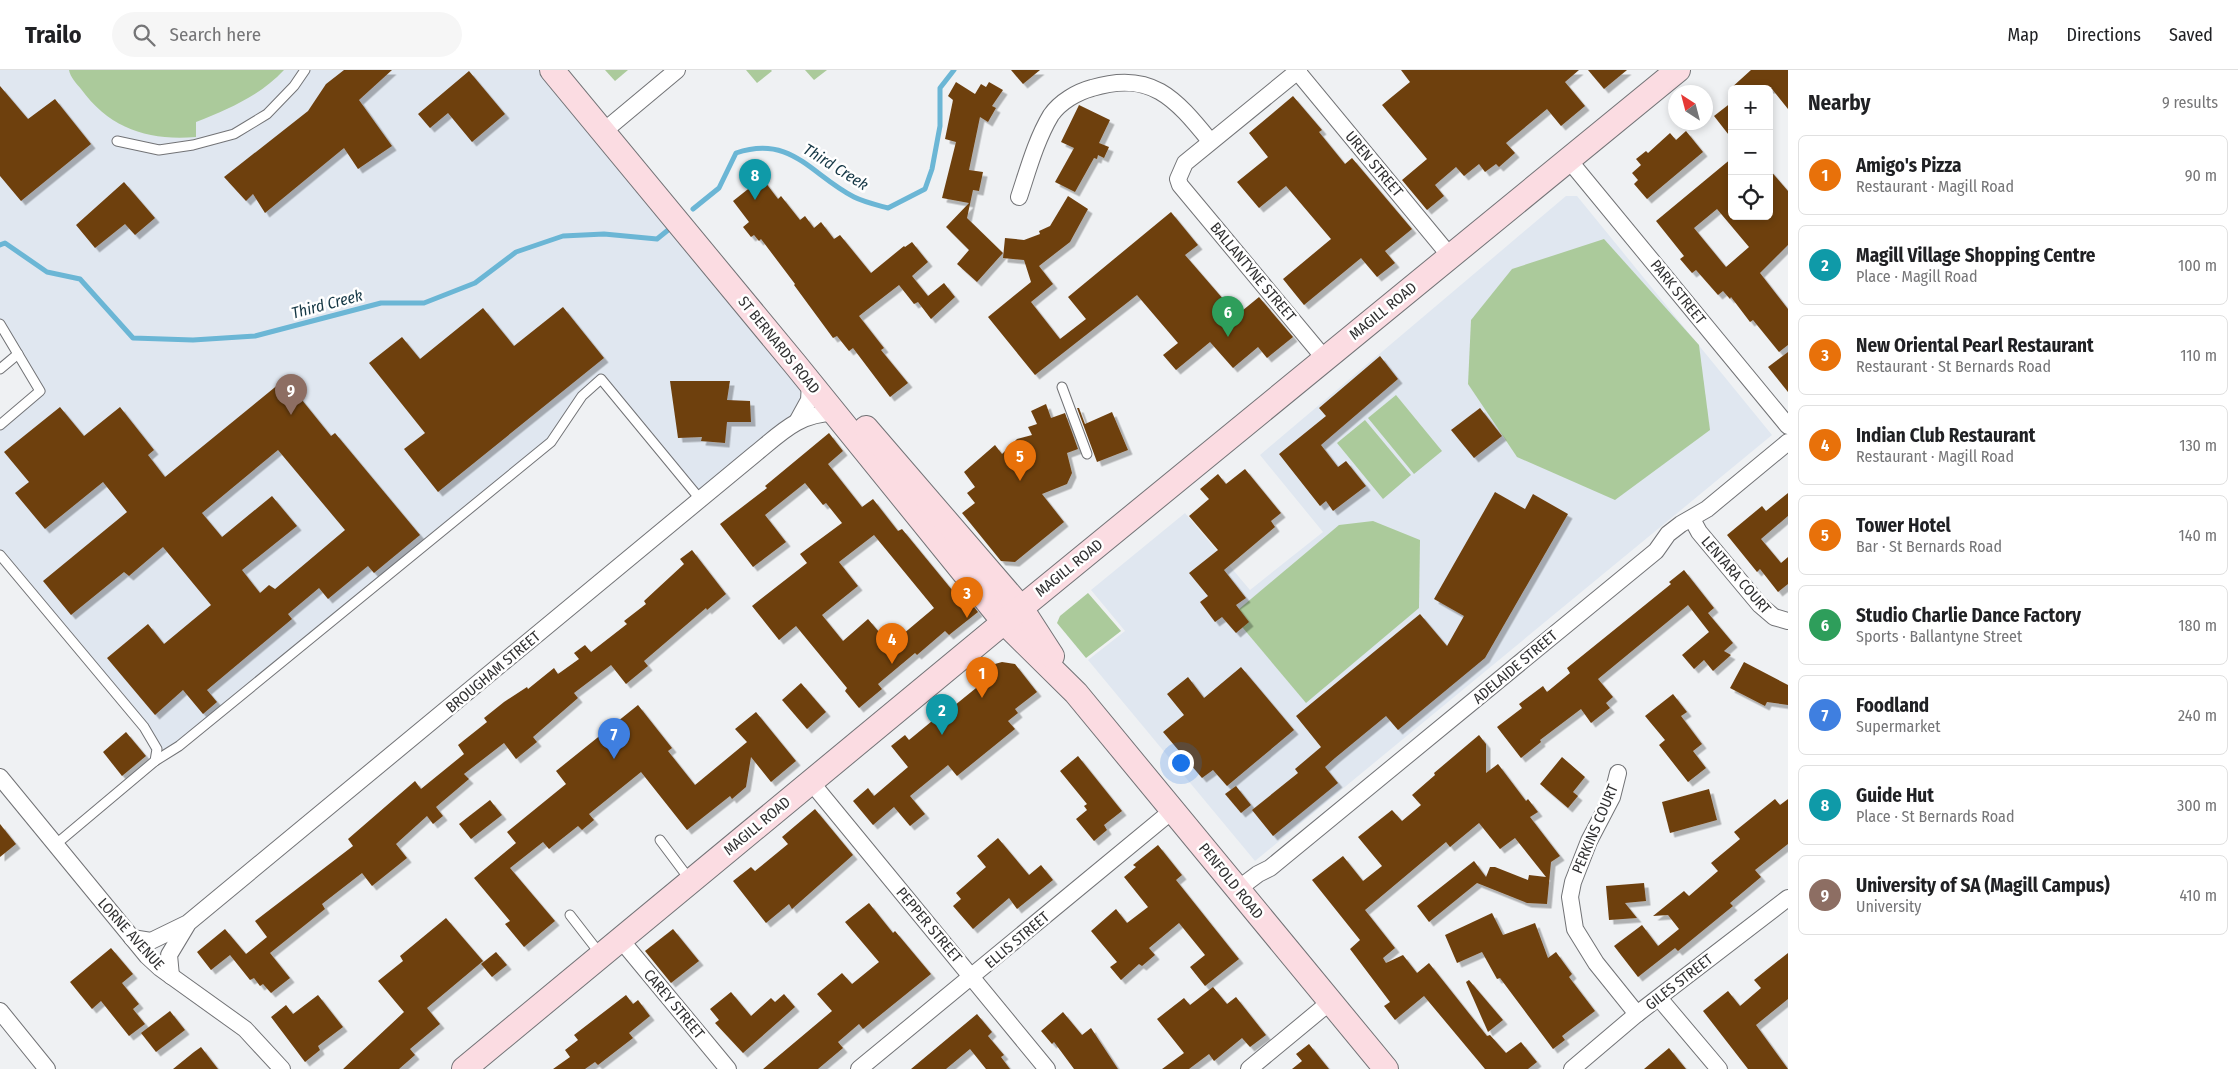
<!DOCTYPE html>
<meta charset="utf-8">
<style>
:root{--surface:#fff;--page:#f6f6f6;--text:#202124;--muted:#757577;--line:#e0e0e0;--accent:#2563eb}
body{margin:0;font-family:"Fira Sans Condensed",sans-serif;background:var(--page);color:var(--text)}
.controls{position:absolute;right:15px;top:15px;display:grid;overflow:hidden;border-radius:8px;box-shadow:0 2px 8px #0003}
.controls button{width:45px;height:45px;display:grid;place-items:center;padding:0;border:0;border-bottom:1px solid var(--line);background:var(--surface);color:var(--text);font:25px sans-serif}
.compass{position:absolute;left:1668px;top:15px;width:45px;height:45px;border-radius:50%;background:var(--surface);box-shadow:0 2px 8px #0003;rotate:324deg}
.you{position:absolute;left:1180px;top:692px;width:18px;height:18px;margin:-12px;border:4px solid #fff;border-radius:50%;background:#1a73e8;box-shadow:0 0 0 8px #1a73e833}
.badge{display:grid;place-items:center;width:32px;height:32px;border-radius:50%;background:var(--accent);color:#fff;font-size:16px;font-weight:700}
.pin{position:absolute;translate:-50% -41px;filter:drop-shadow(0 1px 2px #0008)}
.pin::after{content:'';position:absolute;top:26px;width:18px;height:15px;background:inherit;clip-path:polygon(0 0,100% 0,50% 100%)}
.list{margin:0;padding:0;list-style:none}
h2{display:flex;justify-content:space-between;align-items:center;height:65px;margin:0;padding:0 20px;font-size:21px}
h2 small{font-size:16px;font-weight:400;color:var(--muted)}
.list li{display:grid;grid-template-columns:32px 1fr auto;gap:15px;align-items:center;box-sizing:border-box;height:80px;margin:0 10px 10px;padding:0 10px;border:1px solid var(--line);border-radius:8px}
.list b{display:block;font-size:19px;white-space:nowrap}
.list p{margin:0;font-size:16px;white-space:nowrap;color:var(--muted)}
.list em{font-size:16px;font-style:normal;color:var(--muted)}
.icon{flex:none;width:28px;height:28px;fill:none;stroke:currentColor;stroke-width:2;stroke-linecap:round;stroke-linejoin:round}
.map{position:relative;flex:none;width:1788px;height:999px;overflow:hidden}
header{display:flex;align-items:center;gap:30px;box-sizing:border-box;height:70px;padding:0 25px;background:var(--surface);border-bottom:1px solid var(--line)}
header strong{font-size:24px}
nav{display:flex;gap:28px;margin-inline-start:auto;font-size:18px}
.search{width:350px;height:45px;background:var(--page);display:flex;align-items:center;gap:12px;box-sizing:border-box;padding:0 18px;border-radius:28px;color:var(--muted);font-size:19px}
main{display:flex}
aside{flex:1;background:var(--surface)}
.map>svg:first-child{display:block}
.built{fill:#e0e7f0}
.green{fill:#abca9b}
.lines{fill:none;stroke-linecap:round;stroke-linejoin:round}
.stream{stroke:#6bb6d5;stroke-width:5}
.building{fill:#6e4011;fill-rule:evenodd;filter:url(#shadow)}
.lane-casing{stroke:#727376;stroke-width:11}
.street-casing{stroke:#727376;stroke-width:18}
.secondary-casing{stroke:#727376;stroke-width:26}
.lane{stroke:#fff;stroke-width:9}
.street{stroke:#fff;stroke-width:16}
.secondary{stroke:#fbdce2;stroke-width:24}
.labels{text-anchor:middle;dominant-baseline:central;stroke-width:5;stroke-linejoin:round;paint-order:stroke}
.street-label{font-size:15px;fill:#313132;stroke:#fff}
.water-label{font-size:16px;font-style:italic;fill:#153745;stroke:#fff}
</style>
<header>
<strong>Trailo</strong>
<div class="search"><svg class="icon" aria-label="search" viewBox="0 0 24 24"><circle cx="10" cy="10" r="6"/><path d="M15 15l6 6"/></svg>Search here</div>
<nav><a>Map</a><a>Directions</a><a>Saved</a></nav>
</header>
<main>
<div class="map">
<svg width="1788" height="999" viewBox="0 0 1788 999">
<defs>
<filter id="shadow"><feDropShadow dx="4.5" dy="4.5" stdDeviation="0" flood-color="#0004"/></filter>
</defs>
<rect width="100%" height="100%" fill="#eff1f3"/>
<g class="built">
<path d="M0,0H552L809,330L700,429L601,309L561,359L155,691L145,665L0,485V355L40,321L0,254Z"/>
<path d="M1566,126H1577L1772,365L1255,791L1088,590L1125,561L1091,520L1185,443L1250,520L1323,462L1260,385Z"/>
</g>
<g class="green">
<path d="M69,0H284C260,26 228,39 196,52V67C149,71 110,59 81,19C77,14 70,7 69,0Z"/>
<path d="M605,0H628L615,11Z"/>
<path d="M746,0H771L772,1L757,13Z"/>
<path d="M805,0H827L814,10Z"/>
<path d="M1604,169L1699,275L1710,360L1615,430L1517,387L1468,314L1471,250L1512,199Z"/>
<path d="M1396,325L1442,381L1414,404L1368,348Z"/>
<path d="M1365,350L1411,405L1383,429L1337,373Z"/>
<path d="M1373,451L1420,470L1419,538L1306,633L1232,545L1339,455Z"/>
<path d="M1088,523L1121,561L1086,588L1057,553L1060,546Z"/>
</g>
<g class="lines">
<g class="stream">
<path d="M693,139L719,118L736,83C791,64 811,105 854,127C864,132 877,135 888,138L925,119L932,99L940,56V18L954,0"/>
<path d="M0,175L5,173L47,202L80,209L133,268L193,270L255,266L381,233H424L475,213L516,182L563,166L604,164L657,169L673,156"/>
</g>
</g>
<g class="building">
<path d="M344,0H392L359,30L392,76L358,99L344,78L265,143L253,124L246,131L224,107L308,41L326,14Z"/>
<path d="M1011,0H1040L1023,14Z"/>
<path d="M1401,0H1579L1565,12L1585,36L1561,56L1547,39L1506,73L1515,83L1499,97L1496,94L1485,102L1479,94L1464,106L1456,97L1435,115L1444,126L1427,140L1402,110L1427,89L1382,35L1410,12Z"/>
<path d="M1588,0H1627L1604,19Z"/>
<path d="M1751,0H1788V39L1772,19H1730Z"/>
<path d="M469,1L505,44L472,72L448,43L430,58L418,44Z"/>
<path d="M956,12L975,24L981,14L986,17L989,12L1003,20L992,36L996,38L988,52L980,47L969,100L983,102L979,121L973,120L967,148L1003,183L977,212L957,194L969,180L946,157L969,133L942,128L956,72L945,69L953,30L948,26Z"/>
<path d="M0,16L28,49L55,29L91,74L21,131L0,106Z"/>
<path d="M1293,26L1322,60L1319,62L1345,94L1352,88L1412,159L1385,181L1395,193L1377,207L1361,188L1304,235L1283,209L1331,169L1286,116L1259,138L1237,112L1268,87L1249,63Z"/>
<path d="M1732,32V69L1714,46Z"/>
<path d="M1079,35L1110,50L1099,73L1109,77L1104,88L1098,85L1097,89L1094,88L1075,122L1055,112L1074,78L1061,72Z"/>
<path d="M1686,61L1703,82L1647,129L1634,114L1638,110L1632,103L1641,95L1636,89L1646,81L1648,83L1670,63L1676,70Z"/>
<path d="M1732,88V146H1769V99L1788,121V175L1760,203L1788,239V275L1779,282L1753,250L1750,252L1731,227L1730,229L1723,221L1718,225L1696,200L1692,203L1680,189L1684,186L1656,151ZM1717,139L1749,177L1726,197L1694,158Z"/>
<path d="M762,108L778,129L781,126L800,150L805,146L814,158L821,152L834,169L840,165L871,203L904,176L905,177L912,172L928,192L912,206L928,226L944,213L955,227L931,249L918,232L914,234L899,215L859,246L884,278L881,280L908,313L890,327L853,278L849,281L837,266L833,268L794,215L795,214L761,169L759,171L754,165L751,167L743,157L749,152L733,131Z"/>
<path d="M124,112L155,148L135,165L125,154L95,178L76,155Z"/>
<path d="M1068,126L1088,139L1070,172L1039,196L1053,214L1031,232L1060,269L1086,249L1068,227L1171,142L1198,175L1185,185L1237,245L1259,227L1293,267L1267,288L1258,277L1233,298L1210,272L1176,300L1163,285L1178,273L1137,225L1035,305L988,247L1031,212L1024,190L1003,188L1005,168L1024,170L1040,164L1039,161L1050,156Z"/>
<path d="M563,237L604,288L438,422L404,379L425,363L369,293L402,267L420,289L483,238L514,276Z"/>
<path d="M1788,282V322L1768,297Z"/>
<path d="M1380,286L1398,309L1321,375L1338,397L1346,391L1366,416L1333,441L1326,431L1320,436L1279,384L1326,346L1319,338Z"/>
<path d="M285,309L331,366L335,363L420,465L374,503L368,496L328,529L319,518L288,544L292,549L207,620L217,632L203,644L183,620L155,645L107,588L148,554L164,574L211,535L163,477L129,506L124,502L71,545L43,511L127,442L103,412L45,459L15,423L29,412L4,382L60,337L84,366L120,337L154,380L148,385L165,407ZM278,380L345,460L275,519L269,515L260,523L242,500L297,456L272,426L222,467L202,443Z"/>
<path d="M670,311H730L727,330L750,331L751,352H727L725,373L701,371L702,367L678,368Z"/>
<path d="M1046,334L1051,348L1065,343L1078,379L1067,383L1072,403L1067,414L1042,424L1064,452L1015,492L1001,491L962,443L975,433L967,423L975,417L964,402L995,375L1002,384L1017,369L1032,365L1028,357L1037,354L1031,341Z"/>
<path d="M1077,338H1079L1085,354L1112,342L1128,380L1097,392Z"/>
<path d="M1480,338L1502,366L1474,388L1451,360Z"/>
<path d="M829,363L843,381L828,394L862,437L873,429L898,461L902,459L957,526L962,522L978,542L949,565L945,561L917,585L915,583L878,614L882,619L859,638L845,621L847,618L796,556L779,570L752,536L807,493L800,484L842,453L826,433L823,435L805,413L765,445L786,472L753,497L720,454L767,418L765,416ZM874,465L934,538L890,575L868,549L843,571L822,545L858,516L839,492Z"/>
<path d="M1245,399L1281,443L1271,451L1275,457L1224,500L1246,528L1236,535L1249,552L1236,563L1222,547L1215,552L1200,532L1208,526L1189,503L1218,480L1189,446L1209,429L1200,419L1218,404L1226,414Z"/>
<path d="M1495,422L1525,439L1533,424L1568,444L1485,588L1398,660L1386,646L1335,688L1325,697L1338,713L1273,766L1252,740L1298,703L1295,699L1321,677L1296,646L1420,544L1447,576L1464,546L1434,529Z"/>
<path d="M1788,423V446L1761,469L1781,493L1788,487V514L1778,522L1760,499L1757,502L1727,465L1762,436L1766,441Z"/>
<path d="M692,480L726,524L707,540L706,538L644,591L648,596L626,614L611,595L574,623L578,628L533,667L537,672L516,689L504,673L464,704L469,709L436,737L443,746L433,754L427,746L396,774L407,788L372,816L362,803L322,834L325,839L270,883L290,908L271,923L263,914L260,916L254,908L250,910L230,885L211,900L197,882L225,859L246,884L267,867L255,851L353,776L348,769L415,711L421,719L464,684L458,675L487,652L484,648L504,632L527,617L528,619L554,598L558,604L579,589L574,583L585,575L591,582L627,554L624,551L646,534L644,531L684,494L680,489Z"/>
<path d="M1684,500L1714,538L1708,543L1733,573L1724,581L1731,585L1713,601L1704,590L1694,599L1682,585L1709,562L1688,535L1598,609L1613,627L1606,633L1610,638L1591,653L1581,639L1540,670L1541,672L1521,688L1497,657L1522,638L1519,634L1543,616L1547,622L1570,603L1567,598L1671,514L1669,512Z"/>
<path d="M1002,592L1015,594L1037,622L1015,639L1018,643L1008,651L1015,659L957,706L948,695L910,726L925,744L910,756L894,737L873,755L853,731L868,718L874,726L908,697L891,676L905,665L909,670L943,642L944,644L981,614L974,605L984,597Z"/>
<path d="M1744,592L1788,615V635L1767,632L1765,636L1730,618Z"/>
<path d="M1241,597L1294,660L1227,716L1213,700L1202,708L1163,662L1184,645L1167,624L1188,607L1204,628Z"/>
<path d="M801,613L826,642L807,659L782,630Z"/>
<path d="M1673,624L1687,642L1681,646L1702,674L1693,681L1706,698L1688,712L1659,675L1665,670L1645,646Z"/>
<path d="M638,635L672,678L668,681L695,715L747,672L735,659L756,642L796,691L771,712L751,687L746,717L732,729L730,726L687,760L641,702L589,744L594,750L582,760L578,756L549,779L543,772L510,798L555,851L524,877L505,854L510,851L474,808L516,773L507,762L566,714L556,701Z"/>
<path d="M126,662L146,686L122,706L103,682Z"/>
<path d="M1479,665L1486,674V703L1498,694L1526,731L1528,729L1538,742L1530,747L1560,786L1551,792L1547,834L1527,833L1477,813L1429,852L1417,836L1474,791L1486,807L1490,797H1495L1528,810L1529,805L1546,807L1515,768L1500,779L1479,753L1450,777L1446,772L1365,840L1395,878L1383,888L1386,893L1403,885L1417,903L1429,893L1487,966L1490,965L1506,983L1521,972L1537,992L1528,999H1485L1424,926L1395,950L1384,936L1390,932L1350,879L1360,870L1312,810L1343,786L1363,811L1382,796L1358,767L1392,740L1402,751L1421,735L1412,725L1435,705L1434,703Z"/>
<path d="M1078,686L1122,741L1104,755L1107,760L1094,771L1076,749L1087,740L1084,736L1087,734L1060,701Z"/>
<path d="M1562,687L1585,707L1573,722L1578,726L1568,738L1540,714Z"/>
<path d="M1236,716L1251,735L1241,743L1225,724Z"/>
<path d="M1709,719L1717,750L1670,763L1662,732Z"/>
<path d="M1775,729L1780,735L1788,729V774L1755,800L1761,807L1730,833L1733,836L1678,881L1675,878L1638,907L1614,876L1642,855L1658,876L1679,859L1668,845L1653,846L1684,821L1689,826L1718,801L1711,793L1740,769L1734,762Z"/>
<path d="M490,730L502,745L471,769L459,754Z"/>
<path d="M815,739L853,785L792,839L789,834L766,853L733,811L751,797L755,801L788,774L782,767Z"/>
<path d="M0,754L16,774L0,787Z"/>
<path d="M998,768L1029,805L1041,795L1053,810L1017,839L1009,828L973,859L953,836L961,829L956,823L986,797L977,786Z"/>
<path d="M1158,775L1182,805L1176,810L1239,889L1205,916L1190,897L1205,885L1179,853L1149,878L1155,885L1142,896L1139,894L1121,910L1110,897L1117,892L1091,861L1116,839L1127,853L1148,837L1124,807L1136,797L1133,795Z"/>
<path d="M1644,813L1646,831L1625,833L1637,848L1609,850L1606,816Z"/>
<path d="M869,833L893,863L895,861L931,904L863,959L859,954L838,972L843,978L818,999H763L832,941L817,924L842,903L852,914L879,892L845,852Z"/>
<path d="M1492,843L1503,865L1535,853L1548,888L1556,882L1572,904L1569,907L1595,941L1562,966L1565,970L1553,979L1500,908L1497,909L1482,882L1457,893L1445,865Z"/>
<path d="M446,848L483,891L427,938L440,954L410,979L415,985L399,999H343L404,942L378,911L403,891L400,886Z"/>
<path d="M673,859L699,891L671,913L645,881Z"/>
<path d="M111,878L133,904L122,913L139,934L133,939L145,954L129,966L101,931L92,939L70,912Z"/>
<path d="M496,882L507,895L492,907L481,894Z"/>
<path d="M1788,883V929L1756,955L1788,999H1748L1703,941L1728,921L1740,936L1761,918L1754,910Z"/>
<path d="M1469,910L1503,950L1488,962L1466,912Z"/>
<path d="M1213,917L1227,934L1236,927L1266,965L1250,977L1242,968L1214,991L1209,984L1189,999H1162L1184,983L1157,949L1184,928L1190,935Z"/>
<path d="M731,922L751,946L771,928L775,932L784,924L795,937L743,983L715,953L719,950L710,939Z"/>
<path d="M318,925L343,957L318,976L320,980L305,992L271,947L286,935L293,944Z"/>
<path d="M626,925L633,934L638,930L650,946L629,963L633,968L598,995L595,992L585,999H553L570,987L565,980L578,970L574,965Z"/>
<path d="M170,941L185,960L156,982L141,963Z"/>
<path d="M1063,942L1082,965L1091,958L1118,999H1074L1054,972L1052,974L1041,961Z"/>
<path d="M977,944L992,962L988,966L1004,985L1001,987L1010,999H986L970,979L946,999H911Z"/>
<path d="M1309,974L1329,999H1292L1302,991L1296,984Z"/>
<path d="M201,977L218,999H173L194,982Z"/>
<path d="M1669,978L1686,999H1644Z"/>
</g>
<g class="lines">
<defs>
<g id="lane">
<path d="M117,71L159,80L193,75L234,64L267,44L294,16L305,0"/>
<path d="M0,254L40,321L0,355"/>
<path d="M0,299L18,284"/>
<path d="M1062,317L1087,384"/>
<path d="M0,485L144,657L157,679L155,691"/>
<path d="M660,770L690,810"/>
<path d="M55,775L155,691L179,676L551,372L582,326L601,309L700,429"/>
<path d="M570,845L601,885"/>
</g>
<g id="street">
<path d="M1299,0L1185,93L1178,109L1180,115L1325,289"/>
<path d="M1297,1L1450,186"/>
<path d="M604,61L677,0"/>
<path d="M1568,89L1788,356"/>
<path d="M1019,127C1028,100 1036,70 1051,45C1060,32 1077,22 1092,18C1151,0 1175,28 1210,71"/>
<path d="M798,350L809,330L810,313"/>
<path d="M1692,449L1699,462L1760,535L1774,547L1788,551"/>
<path d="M1618,703L1612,727L1589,771L1573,812L1570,827L1575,859L1596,893L1637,944"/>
<path d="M0,707L147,886L160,898L245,959L282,999"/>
<path d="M811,712L1047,999"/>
<path d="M1238,819L1258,804L1270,798L1656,481L1668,464L1681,454L1707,439L1788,372"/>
<path d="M132,868L151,871L188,853L755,384C781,363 799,343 834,343"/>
<path d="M621,870L728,999"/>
<path d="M171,906L169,885L187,855"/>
<path d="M1659,928L1719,999"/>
<path d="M0,941L47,999"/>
<path d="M859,999L1173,740"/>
<path d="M1249,999L1330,932"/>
<path d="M1572,999L1637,944L1788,828"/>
</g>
<g id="secondary">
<path d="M552,0L795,294L1004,552L1076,623L1386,999"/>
<path d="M866,358L1021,538L1052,586"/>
<path d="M464,999L1021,538L1678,0"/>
</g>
</defs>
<use href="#lane" class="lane-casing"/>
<use href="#street" class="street-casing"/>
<use href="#secondary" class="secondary-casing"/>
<use href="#lane" class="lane"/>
<use href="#street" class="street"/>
<use href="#secondary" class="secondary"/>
</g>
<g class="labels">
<g class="street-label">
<text transform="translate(1374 94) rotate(50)">UREN STREET</text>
<text transform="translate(1253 202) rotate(50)">BALLANTYNE STREET</text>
<text transform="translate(1678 222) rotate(51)">PARK STREET</text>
<text transform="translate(1383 241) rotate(-39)">MAGILL ROAD</text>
<text transform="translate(779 275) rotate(51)">ST BERNARDS ROAD</text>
<text transform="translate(1069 498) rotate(-39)">MAGILL ROAD</text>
<text transform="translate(1736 505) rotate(49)">LENTARA COURT</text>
<text transform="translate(1515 597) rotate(-40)">ADELAIDE STREET</text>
<text transform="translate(493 602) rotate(-40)">BROUGHAM STREET</text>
<text transform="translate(757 756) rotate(-40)">MAGILL ROAD</text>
<text transform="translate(1595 759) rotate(-67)">PERKINS COURT</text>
<text transform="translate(1231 811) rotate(51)">PENFOLD ROAD</text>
<text transform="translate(929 855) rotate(50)">PEPPER STREET</text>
<text transform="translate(131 864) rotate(48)">LORNE AVENUE</text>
<text transform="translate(1017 870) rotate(-40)">ELLIS STREET</text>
<text transform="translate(1679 912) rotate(-38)">GILES STREET</text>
<text transform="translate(674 934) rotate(50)">CAREY STREET</text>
</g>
<g class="water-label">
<text transform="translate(836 97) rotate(32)">Third Creek</text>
<text transform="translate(327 234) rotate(-15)">Third Creek</text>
</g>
</g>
</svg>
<div class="controls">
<button>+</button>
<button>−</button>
<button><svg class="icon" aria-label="locate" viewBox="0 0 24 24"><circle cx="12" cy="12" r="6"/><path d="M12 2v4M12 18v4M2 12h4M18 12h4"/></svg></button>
</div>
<svg class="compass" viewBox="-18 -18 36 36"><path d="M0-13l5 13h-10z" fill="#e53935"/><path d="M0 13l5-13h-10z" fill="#757577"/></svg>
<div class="you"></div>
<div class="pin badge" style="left:982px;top:628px;background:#e8710a">1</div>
<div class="pin badge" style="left:942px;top:665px;background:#0f9aa8">2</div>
<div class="pin badge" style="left:967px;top:548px;background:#e8710a">3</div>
<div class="pin badge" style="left:892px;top:594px;background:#e8710a">4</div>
<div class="pin badge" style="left:1020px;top:411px;background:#e8710a">5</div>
<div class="pin badge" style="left:1228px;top:267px;background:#2e9e5b">6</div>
<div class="pin badge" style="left:614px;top:689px;background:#3f7fe0">7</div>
<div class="pin badge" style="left:755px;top:130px;background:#0f9aa8">8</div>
<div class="pin badge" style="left:291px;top:345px;background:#8d6e63">9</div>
</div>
<aside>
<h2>Nearby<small>9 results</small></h2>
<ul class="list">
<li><span class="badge" style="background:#e8710a">1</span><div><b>Amigo's Pizza</b><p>Restaurant · Magill Road</p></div><em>90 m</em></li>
<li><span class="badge" style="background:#0f9aa8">2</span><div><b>Magill Village Shopping Centre</b><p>Place · Magill Road</p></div><em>100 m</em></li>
<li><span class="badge" style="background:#e8710a">3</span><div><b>New Oriental Pearl Restaurant</b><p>Restaurant · St Bernards Road</p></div><em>110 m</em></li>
<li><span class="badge" style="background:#e8710a">4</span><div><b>Indian Club Restaurant</b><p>Restaurant · Magill Road</p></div><em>130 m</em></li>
<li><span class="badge" style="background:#e8710a">5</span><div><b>Tower Hotel</b><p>Bar · St Bernards Road</p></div><em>140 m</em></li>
<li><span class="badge" style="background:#2e9e5b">6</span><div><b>Studio Charlie Dance Factory</b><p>Sports · Ballantyne Street</p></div><em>180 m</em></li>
<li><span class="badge" style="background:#3f7fe0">7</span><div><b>Foodland</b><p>Supermarket</p></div><em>240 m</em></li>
<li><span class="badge" style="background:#0f9aa8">8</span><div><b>Guide Hut</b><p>Place · St Bernards Road</p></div><em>300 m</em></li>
<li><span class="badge" style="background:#8d6e63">9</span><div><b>University of SA (Magill Campus)</b><p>University</p></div><em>410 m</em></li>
</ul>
</aside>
</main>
